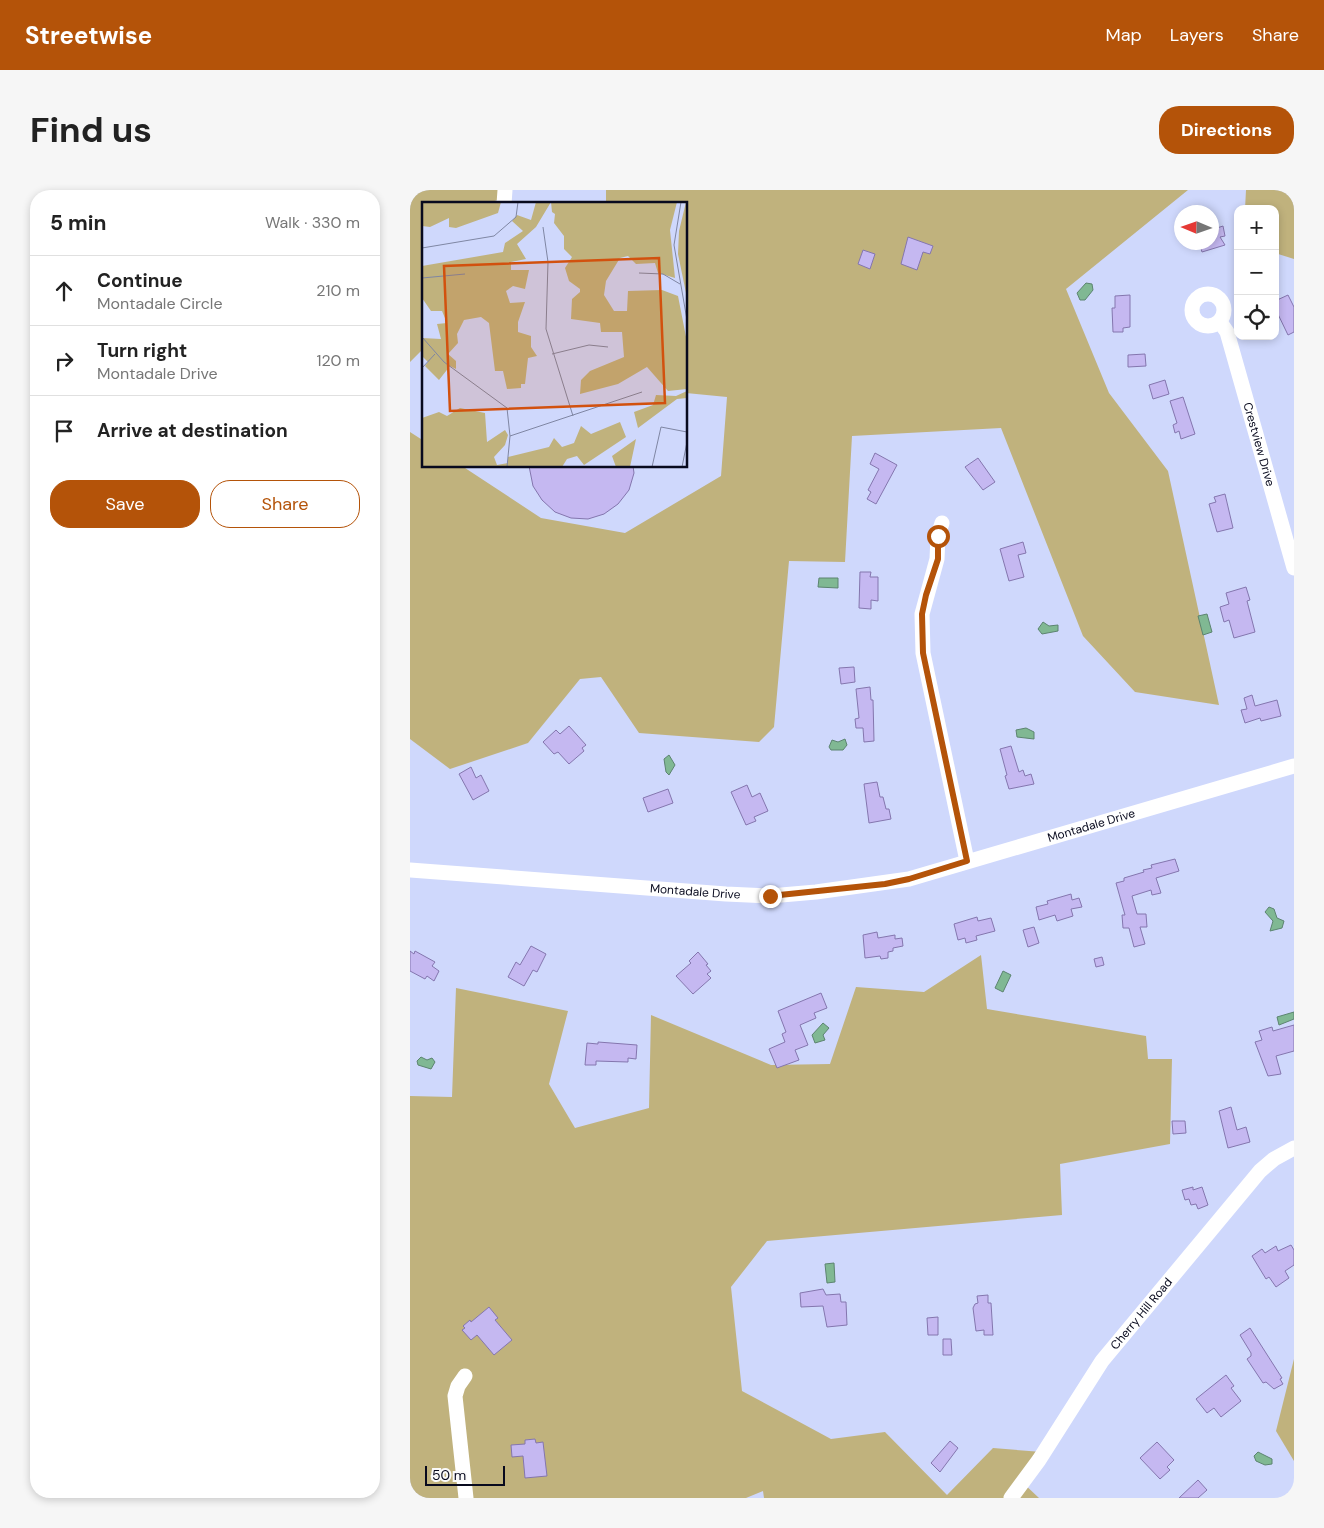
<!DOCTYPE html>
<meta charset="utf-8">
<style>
:root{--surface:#fff;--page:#f6f6f6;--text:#222;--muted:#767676;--line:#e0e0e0;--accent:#b45309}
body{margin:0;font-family:"DM Sans",sans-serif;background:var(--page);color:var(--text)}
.controls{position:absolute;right:15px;top:15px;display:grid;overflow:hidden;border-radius:10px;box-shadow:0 2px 8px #0003}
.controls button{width:45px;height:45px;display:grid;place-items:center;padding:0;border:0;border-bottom:1px solid var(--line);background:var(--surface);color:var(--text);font:25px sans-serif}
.compass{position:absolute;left:764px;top:15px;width:45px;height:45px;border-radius:50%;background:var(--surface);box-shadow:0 2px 8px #0003;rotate:272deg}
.scale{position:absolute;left:15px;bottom:12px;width:80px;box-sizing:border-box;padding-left:5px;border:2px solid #080a1e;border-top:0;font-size:14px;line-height:18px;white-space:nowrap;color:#080a1e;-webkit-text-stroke:4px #fafafa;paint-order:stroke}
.stop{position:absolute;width:15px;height:15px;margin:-11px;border:4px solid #b45309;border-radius:50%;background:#fff}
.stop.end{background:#b45309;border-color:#fff;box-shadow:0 1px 5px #0008}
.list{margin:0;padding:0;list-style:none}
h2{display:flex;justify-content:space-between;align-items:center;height:65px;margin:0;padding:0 20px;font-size:21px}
h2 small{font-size:16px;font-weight:400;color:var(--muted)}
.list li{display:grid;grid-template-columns:32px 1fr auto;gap:15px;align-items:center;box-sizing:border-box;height:70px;padding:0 20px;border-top:1px solid var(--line)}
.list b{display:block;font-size:19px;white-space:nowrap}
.list p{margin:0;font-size:16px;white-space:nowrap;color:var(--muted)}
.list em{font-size:16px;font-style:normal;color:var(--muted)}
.actions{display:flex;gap:10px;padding:15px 20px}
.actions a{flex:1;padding:11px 0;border:1px solid var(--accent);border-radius:20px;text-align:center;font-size:18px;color:var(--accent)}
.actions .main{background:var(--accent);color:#fff}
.icon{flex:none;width:28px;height:28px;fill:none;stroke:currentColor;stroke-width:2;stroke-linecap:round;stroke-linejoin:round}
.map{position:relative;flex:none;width:884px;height:1308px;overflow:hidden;border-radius:20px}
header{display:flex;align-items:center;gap:30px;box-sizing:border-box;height:70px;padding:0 25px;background:var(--accent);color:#fff}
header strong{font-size:24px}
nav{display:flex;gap:28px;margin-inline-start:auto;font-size:18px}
.intro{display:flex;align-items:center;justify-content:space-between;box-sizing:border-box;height:120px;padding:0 30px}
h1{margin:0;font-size:35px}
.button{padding:12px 22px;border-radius:20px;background:var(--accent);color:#fff;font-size:18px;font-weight:700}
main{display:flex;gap:30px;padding:0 30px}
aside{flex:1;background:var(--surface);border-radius:20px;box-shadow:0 2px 8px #0003}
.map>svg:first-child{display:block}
.green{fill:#c0b27d}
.water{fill:#80b893;stroke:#5c8470}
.building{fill:#c5b8f1;stroke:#8476ae}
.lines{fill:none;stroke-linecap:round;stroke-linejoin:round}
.minor{stroke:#fff;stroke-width:15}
.route{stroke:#b45309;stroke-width:6}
.labels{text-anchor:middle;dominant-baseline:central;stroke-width:4.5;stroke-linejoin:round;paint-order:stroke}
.street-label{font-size:12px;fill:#080a1e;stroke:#fafafa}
.inset-road{fill:none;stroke:#7f86a3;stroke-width:1}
.view{fill:#d2510e;fill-opacity:0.15;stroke:#d2510e;stroke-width:2.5}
.inset-edge{fill:none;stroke:#080a1e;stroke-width:2.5}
</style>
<header>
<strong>Streetwise</strong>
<nav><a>Map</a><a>Layers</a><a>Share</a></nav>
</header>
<div class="intro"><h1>Find us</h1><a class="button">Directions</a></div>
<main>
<aside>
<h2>5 min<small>Walk · 330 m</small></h2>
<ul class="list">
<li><svg class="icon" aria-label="ahead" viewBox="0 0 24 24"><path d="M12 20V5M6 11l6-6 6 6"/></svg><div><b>Continue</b><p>Montadale Circle</p></div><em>210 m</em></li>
<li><svg class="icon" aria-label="right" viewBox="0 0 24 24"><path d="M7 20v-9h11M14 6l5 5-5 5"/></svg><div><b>Turn right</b><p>Montadale Drive</p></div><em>120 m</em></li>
<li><svg class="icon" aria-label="arrive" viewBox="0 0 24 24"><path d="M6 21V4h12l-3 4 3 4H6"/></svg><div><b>Arrive at destination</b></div></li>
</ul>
<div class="actions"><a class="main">Save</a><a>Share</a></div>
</aside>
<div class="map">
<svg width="884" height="1308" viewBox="0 0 884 1308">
<rect width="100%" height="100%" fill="#cfd8fc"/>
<g class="green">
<path d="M0,0H89L88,10L74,14H14V158L0,172Z"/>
<path d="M196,0H778L656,99L699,203L758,281L809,515L725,502L673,446L591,238L442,246L435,372L379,371L364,537L349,552L229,543L191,487L170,489L118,553L40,579L0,549V242L14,251V276H52L131,328L215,343L311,286L317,207L276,203V14H196Z"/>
<path d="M836,0H884V69L865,63V19H835Z"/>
<path d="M571,765L577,819L736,846L738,869H762L760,954L650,974L652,1025L357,1051L321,1097L332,1201L421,1249L475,1242L537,1305L583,1258L632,1262L612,1292L629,1308H354L353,1301L336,1308H0V906L42,907L46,798L158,821L139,894L165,938L239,918L241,825L361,875L420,874L446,797L514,802Z"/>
<path d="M884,1169V1271L866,1241Z"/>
</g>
<g class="water">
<path d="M676,93L682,94L683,100L675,110H670L667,103Z"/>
<path d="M409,388H428V398L408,397Z"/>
<path d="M797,424L802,442L793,445L788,426Z"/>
<path d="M633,432L639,436L648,435V441L632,444L628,439Z"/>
<path d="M616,538L624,542V549L607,547L606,540Z"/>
<path d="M435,549L437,555L433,560H421L419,557L422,550L428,552Z"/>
<path d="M259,565L265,575L259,585L256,582L254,569Z"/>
<path d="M859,717L864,719L867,728L874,731L872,738L860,741L863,731L855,722Z"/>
<path d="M593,781L601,785L593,802L585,798Z"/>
<path d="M884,822V829L869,835L867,827Z"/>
<path d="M413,833L419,838L413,845L415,850L405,853L402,845Z"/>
<path d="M11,867L17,870L22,868L25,872L21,879L8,875L7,871Z"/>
<path d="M424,1073L425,1092L417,1093L415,1074Z"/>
<path d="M848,1262L862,1269V1274L855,1275L846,1271L844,1266Z"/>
</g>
<g class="building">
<path d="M802,27H804L807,38L813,36L815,46L810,47L815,55L792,62L789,52H802Z"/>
<path d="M498,47L523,56L520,64L513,62L507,80L491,74Z"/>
<path d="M453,60L465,64L460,79L448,74Z"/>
<path d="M720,105V137L713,138V142H703L702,118H705V106Z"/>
<path d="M878,105L884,117V142L878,145L865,118V111Z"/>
<path d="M735,164L736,176L718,177V165Z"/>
<path d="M755,190L759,204L743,209L739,195Z"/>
<path d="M773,207L785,244L771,249L769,241L765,243L763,235L767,233L760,211Z"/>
<path d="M465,263L487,275L466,314L457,309L461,302L458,300L469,279L460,274Z"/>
<path d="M568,268L585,292L573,300L555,277Z"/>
<path d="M119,276H223L224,283L219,300L208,314L194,324L178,329L161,328L145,322L132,310L123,296Z"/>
<path d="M815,304L823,338L807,342L799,314L806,312L804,307Z"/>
<path d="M613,352L616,363L608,365L614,387L599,391L590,359Z"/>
<path d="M450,382H461L460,387H468V411L461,410V419L449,418Z"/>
<path d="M836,397L840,410L837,411L845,442L824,448L819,430L814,432L810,417L819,414L816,403Z"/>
<path d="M444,477L445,492L431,494L429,478Z"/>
<path d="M460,497L461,510H463L464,551L454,552L453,538H446L445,529L449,528L446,499Z"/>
<path d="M842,505L845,516L867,510L871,526L851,531L850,528L835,533L831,520L837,519L834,508Z"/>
<path d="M159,536L176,555L172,558L174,561L159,574L148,562L144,564L133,552L146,540L150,544Z"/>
<path d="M601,556L609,582L613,580L615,586L621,584L624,594L599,599L595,586L597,585L590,559Z"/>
<path d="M61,577L66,588L71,585L79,601L63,610L49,584Z"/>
<path d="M467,592L470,607H473L476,619H479L481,629L459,633L454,594Z"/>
<path d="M337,595L342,607L350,603L358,621L344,627L346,631L336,635L321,602Z"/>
<path d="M258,599L263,613L238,622L233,608Z"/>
<path d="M765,669L769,681L746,688L751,703L742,705L741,700L722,706L727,724H736L737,737H730L735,754L724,757L719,738H713L712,725H715L706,693L714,691V688L734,682L733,680L742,678L741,675Z"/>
<path d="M661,704L662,710L669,708L672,717L661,719L663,726L647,731L645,725L629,730L626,717L638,714L637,711Z"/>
<path d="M567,727L568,731L581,728L585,741L566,746L567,750L556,753L555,748L548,750L544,734Z"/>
<path d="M624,737L629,753L618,757L613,740Z"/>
<path d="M467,742L468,748L485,745V749L492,748L493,756L483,758V761L478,762V768L471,769L470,766L455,768L453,745Z"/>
<path d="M121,756L136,764L127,782L123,780L114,796L98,787L106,772L110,775Z"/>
<path d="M0,761L4,764L5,761L25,772L22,776L29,781L24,791L17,786L15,789L0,781Z"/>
<path d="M288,762L298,774L296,775L301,781L297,784L301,788L283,804L266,786L281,773L279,771Z"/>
<path d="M692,767L694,775L686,777L684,769Z"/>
<path d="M411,803L417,818L404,823L406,828L390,835L398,855L385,860L389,870L367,878L359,859L375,852L372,844L376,842L368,821Z"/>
<path d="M884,835V861L866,866L871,884L858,886L845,852L852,850L849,841L862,837L863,841Z"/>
<path d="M188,852L227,855L226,869L218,868V872L186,871V875H175L177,853L188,854Z"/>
<path d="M821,917L827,940L836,937L840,952L818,958L809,921Z"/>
<path d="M762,931H775L776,943L763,944Z"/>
<path d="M783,997V1000L792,997L798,1015L788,1019L786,1014L781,1015L779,1009L775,1010L772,1000Z"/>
<path d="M881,1055L884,1060V1075L875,1081L879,1088L866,1097L859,1087L856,1089L842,1066L852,1059L855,1063L866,1056L868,1061Z"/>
<path d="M413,1099L416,1105L430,1104L431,1112H436L437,1135L417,1137L413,1116L391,1117L390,1103Z"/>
<path d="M578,1105V1113H581L583,1145H574V1140L566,1141L563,1118L565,1114L568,1113L567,1106Z"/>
<path d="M79,1117L88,1128L85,1130L102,1150L84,1165L67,1145L61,1150L52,1140L55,1138L53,1136L60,1130L61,1132Z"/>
<path d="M528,1127V1145H518L517,1128Z"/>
<path d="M840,1138L872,1188L870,1189L873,1194L864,1199L856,1192L853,1193L837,1169L841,1166V1163L830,1145Z"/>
<path d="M533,1149H541L542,1165H533Z"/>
<path d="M816,1185L824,1196L821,1198L831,1211L811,1227L804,1218L797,1223L786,1209Z"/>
<path d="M125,1249L126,1253L133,1252L137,1286L115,1288L113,1266L102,1267L101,1255L115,1254V1250Z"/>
<path d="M540,1251L548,1258L530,1282L521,1273Z"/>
<path d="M747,1252L764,1270L757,1277L760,1280L750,1289L730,1268Z"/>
<path d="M788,1290L797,1300L788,1308H769Z"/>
</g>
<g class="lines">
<g class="minor">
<path d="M94,14L95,0"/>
<circle cx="798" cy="120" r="16"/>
<path id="s1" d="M810,132L817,142L884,378"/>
<path d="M532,333L528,346L527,369L512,424L513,463L557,671"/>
<path id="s2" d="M0,680L316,704L360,706L406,702L499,689L884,576"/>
<path d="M55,1186L48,1196L45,1206L56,1308"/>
<path id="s3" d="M601,1308L629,1270L692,1171L850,981L864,969L884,958"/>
</g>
</g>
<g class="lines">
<path class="route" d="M360,706L475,694L499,689L557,671L513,463L512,424L516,405L528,369V346"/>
</g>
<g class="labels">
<g class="street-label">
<text stroke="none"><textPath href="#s1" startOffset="129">Crestview Drive</textPath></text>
<text stroke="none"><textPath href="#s2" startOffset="691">Montadale Drive</textPath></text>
<text stroke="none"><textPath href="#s2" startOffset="286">Montadale Drive</textPath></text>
<text stroke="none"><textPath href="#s3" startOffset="226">Cherry Hill Road</textPath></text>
</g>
</g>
<g transform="translate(12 12)">
<rect width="265" height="265" fill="#cfd8fc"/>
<path d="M0,0H79L76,11L34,26L27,25V16L8,25L0,24ZM114,0H129L114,25L95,42L104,57L89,60V68H107L103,87L91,84L84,89L88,101L103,100L96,120V130L109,134V145L115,154L106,156L103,182H99V186L85,187L81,169H73L67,121L59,115L42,118L35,132L36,141L26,152L34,159V167L28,164L17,178L3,164L6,160L0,154V136L19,137L15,122L25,121L20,109H9L0,96V64L81,50L83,41L101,29L90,19L95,13L109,18ZM129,0H255L248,28L253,76L236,71L233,61L214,62L206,54L198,56L184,79L182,93L192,109H205L206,89L240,88L256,94L265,140V187L246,189L225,165L196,182L158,192L159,178L168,169L202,155L200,130H179L178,121L149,117L150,97L158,90V87L147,79L143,66L150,55L142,47V34L132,21L133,12L130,10ZM264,0H265V96L256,52L257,29ZM265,189V196L255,197L216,226L212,210L231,203L234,193L254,194ZM38,206L63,211L65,240L83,228L86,233L83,243L72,255L75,263L86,261V255L127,245L132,236L140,245L152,241L159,224L169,232L198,220L204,235L162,263L155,254L145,257L140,265H0V216L17,210L25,214ZM214,237L208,265H194L190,254Z" fill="#c0b27d"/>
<path class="inset-road" d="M259,0L252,43L265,118M121,25L126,60L124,127L151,214M0,46L72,34L94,15L96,0M217,71L241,72L258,82M0,76L43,72M0,135L22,160L85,206L88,234L85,265M130,152L167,143L186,145M0,166L13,152M88,234L220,190M230,265L239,225L265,230M260,265L265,240"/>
<path class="view" d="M237,56L243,201L28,209L22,64Z"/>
<rect width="265" height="265" class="inset-edge"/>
</g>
</svg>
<div class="controls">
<button>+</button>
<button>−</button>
<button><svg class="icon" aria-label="locate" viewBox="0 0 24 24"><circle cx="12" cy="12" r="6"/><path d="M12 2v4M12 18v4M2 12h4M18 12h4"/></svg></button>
</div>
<svg class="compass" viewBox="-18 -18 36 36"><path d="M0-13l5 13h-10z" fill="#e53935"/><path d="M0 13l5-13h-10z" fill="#767676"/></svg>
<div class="scale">50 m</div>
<div class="stop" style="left:528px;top:346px"></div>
<div class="stop end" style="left:360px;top:706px"></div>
</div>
</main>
